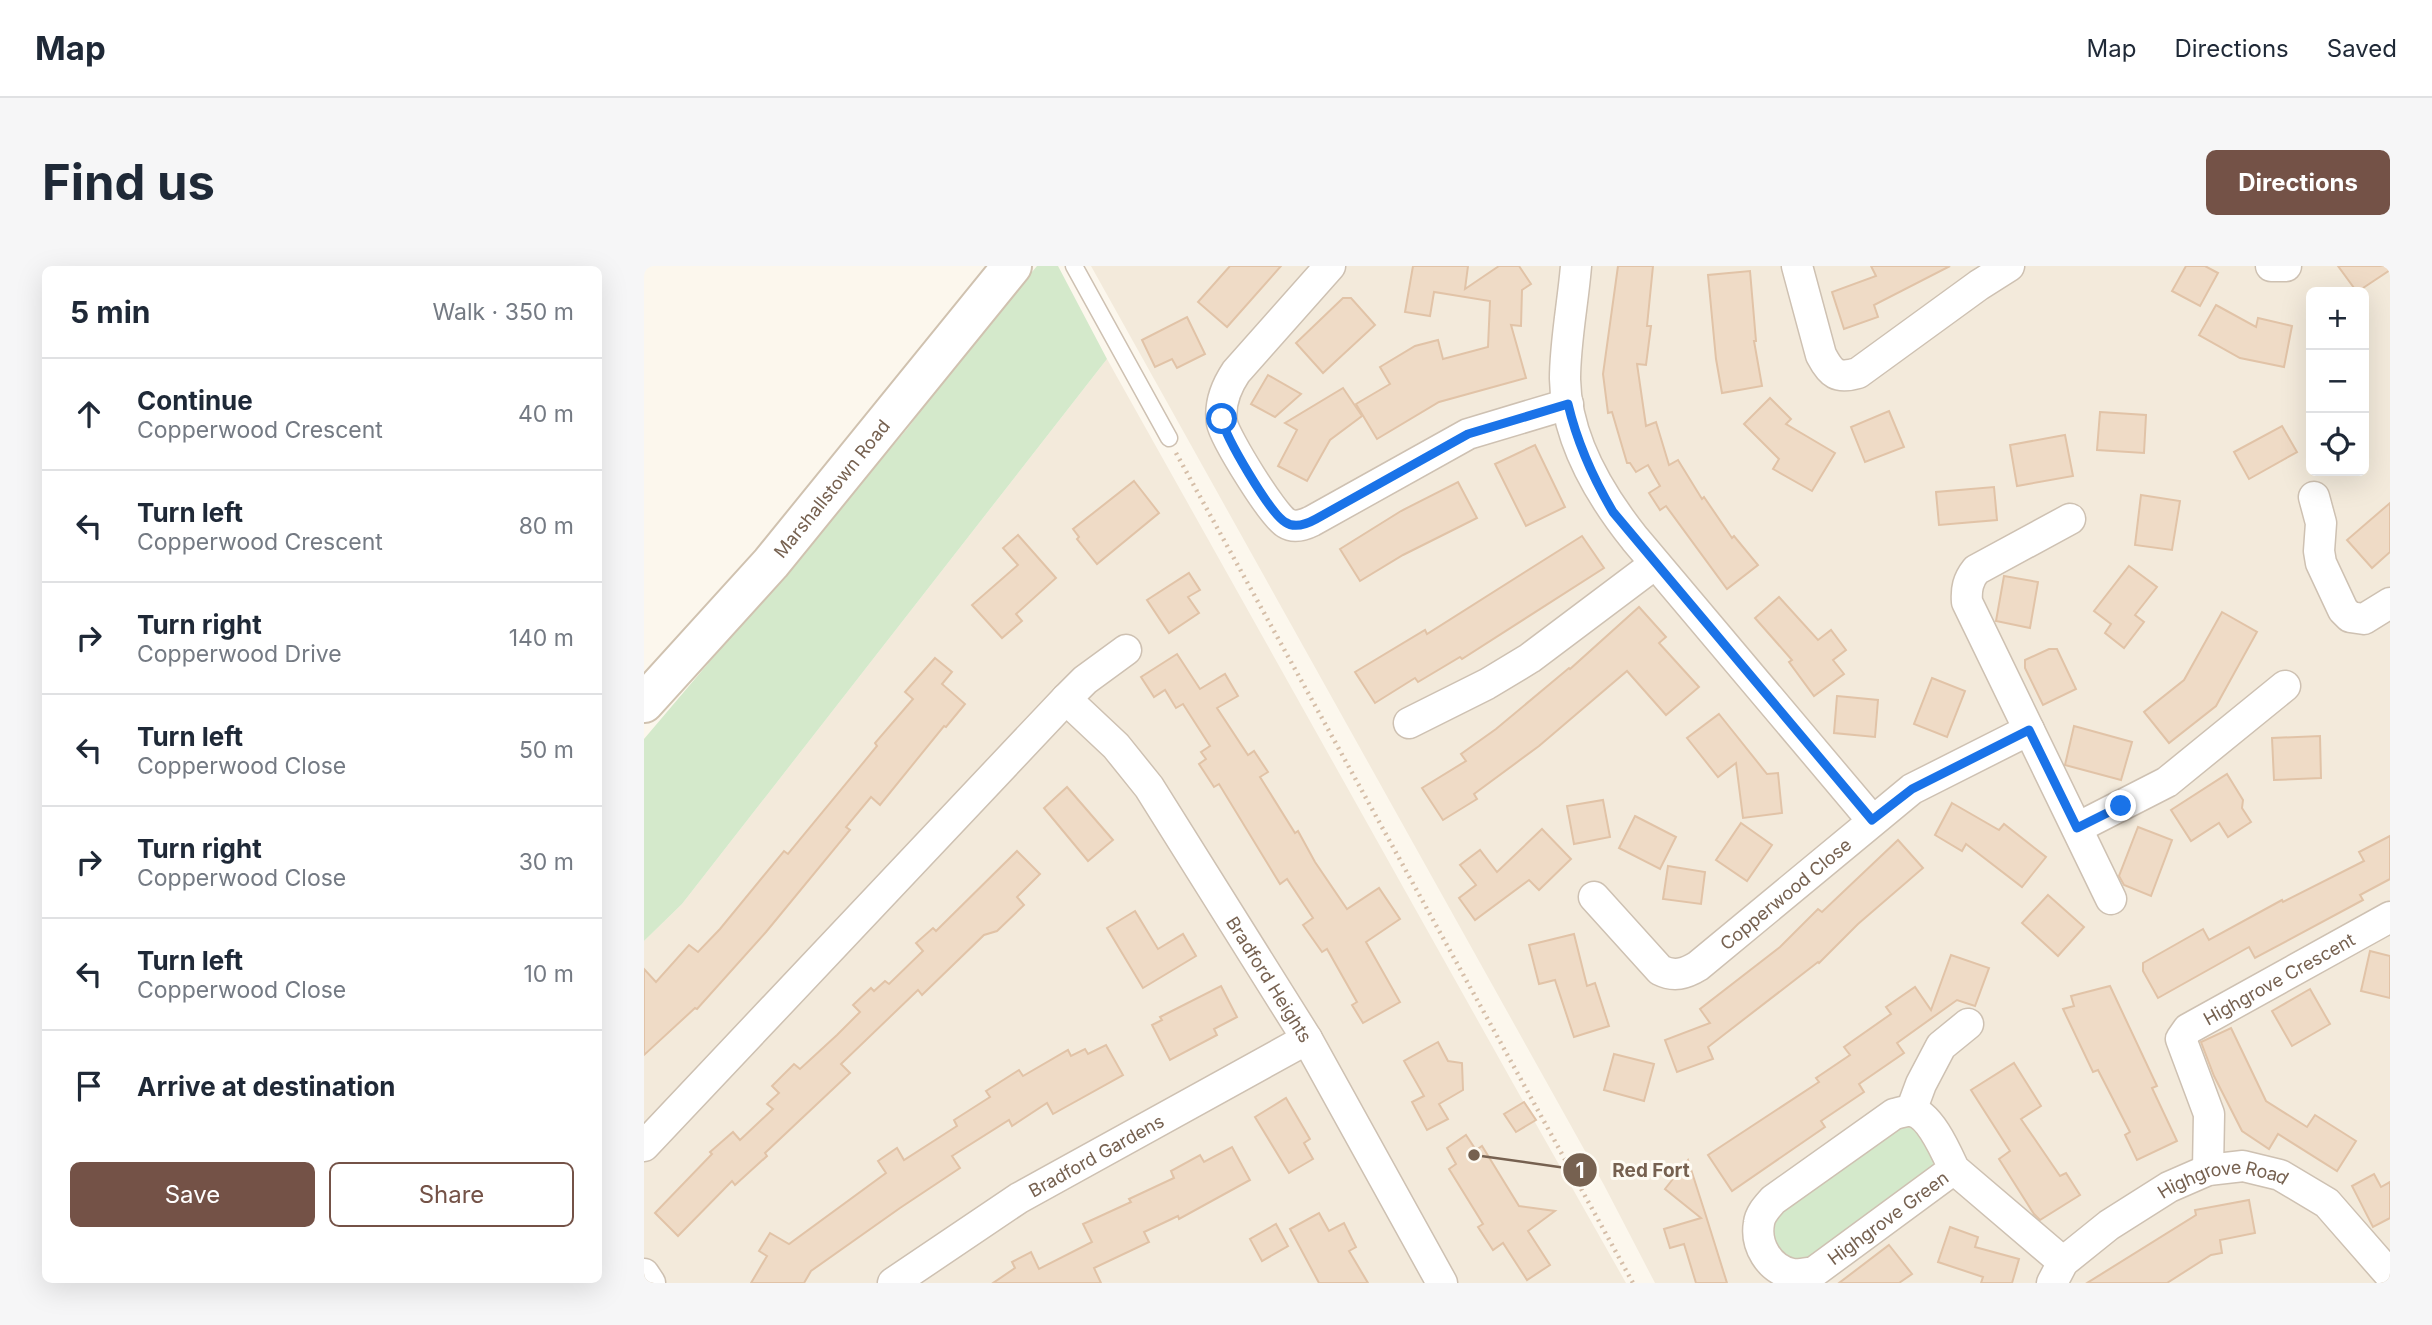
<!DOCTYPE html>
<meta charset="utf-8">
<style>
:root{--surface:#fff;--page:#f6f6f7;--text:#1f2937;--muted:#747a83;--line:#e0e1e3;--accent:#745247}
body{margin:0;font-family:Inter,sans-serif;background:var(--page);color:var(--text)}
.controls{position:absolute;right:21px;top:21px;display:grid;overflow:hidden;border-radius:10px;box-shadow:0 7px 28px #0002}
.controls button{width:63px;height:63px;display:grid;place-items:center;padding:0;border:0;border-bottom:2px solid var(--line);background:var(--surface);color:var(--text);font:35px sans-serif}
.stop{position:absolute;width:21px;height:21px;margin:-16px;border:5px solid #1a73e8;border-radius:50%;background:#fff}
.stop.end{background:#1a73e8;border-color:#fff;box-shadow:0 2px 7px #0008}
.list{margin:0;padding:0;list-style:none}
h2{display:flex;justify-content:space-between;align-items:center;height:91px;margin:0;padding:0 28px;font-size:30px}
h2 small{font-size:23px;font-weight:400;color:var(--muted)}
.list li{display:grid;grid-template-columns:46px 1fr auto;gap:21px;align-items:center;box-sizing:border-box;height:112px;padding:0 28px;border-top:2px solid var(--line)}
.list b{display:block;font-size:26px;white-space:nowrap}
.list p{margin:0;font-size:23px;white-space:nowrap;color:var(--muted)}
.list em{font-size:23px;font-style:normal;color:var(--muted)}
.actions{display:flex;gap:14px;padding:21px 28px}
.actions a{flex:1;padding:16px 0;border:2px solid var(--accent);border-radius:10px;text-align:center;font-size:24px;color:var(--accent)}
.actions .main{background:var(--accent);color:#fff}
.icon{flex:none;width:38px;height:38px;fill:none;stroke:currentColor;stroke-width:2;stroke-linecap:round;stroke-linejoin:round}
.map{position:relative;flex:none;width:1746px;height:1017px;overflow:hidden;border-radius:10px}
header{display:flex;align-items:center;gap:42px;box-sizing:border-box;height:98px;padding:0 35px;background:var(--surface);border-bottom:2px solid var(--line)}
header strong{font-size:33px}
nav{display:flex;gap:38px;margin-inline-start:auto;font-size:24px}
.intro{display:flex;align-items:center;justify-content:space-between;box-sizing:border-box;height:168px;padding:0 42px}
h1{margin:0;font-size:49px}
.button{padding:18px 32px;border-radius:10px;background:var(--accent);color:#fff;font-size:24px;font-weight:700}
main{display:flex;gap:42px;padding:0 42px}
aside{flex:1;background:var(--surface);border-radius:10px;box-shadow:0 7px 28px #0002}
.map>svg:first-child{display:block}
.residential{fill:#f3eadb;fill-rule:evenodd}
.green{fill:#d4e9cb}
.building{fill:#efdbc6;stroke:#e1c3a7;stroke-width:2}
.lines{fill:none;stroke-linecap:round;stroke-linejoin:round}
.lane-casing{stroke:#cec1b2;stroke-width:19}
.street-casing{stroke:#cec1b2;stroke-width:33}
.secondary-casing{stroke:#d0c2b0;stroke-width:42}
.path{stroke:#d5bea8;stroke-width:4.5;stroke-dasharray:2 5;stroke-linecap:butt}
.lane{stroke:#fff;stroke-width:16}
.street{stroke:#fff;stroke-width:30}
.secondary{stroke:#fff;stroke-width:38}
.route{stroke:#1a73e8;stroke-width:9}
.labels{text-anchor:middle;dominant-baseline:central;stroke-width:6;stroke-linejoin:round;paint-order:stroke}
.street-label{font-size:18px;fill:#766150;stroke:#fefbf3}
.leader{fill:none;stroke:#766150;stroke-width:2.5}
.callout-dot{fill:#766150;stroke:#fefbf3;stroke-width:2.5}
.mark-label{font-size:21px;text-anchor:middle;font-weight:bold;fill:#fff}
.callout-label{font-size:19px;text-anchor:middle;font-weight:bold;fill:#766150;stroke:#fefbf3;stroke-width:6;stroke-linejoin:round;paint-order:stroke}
</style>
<header>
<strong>Map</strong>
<nav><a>Map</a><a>Directions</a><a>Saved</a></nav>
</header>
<div class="intro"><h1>Find us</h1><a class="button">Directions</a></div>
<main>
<aside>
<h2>5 min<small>Walk · 350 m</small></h2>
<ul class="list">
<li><svg class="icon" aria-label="ahead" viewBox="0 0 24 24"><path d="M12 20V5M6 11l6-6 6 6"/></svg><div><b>Continue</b><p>Copperwood Crescent</p></div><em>40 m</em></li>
<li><svg class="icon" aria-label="left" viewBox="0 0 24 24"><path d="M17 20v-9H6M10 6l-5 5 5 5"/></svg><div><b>Turn left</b><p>Copperwood Crescent</p></div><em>80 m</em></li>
<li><svg class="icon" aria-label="right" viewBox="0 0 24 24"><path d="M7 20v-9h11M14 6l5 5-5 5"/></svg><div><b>Turn right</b><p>Copperwood Drive</p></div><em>140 m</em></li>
<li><svg class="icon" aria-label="left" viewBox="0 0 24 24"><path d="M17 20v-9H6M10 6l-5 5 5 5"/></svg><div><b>Turn left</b><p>Copperwood Close</p></div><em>50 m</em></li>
<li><svg class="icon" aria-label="right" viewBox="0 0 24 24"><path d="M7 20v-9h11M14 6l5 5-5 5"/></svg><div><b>Turn right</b><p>Copperwood Close</p></div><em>30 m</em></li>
<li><svg class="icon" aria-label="left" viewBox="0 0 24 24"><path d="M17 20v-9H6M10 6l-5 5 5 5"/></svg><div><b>Turn left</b><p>Copperwood Close</p></div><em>10 m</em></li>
<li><svg class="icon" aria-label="arrive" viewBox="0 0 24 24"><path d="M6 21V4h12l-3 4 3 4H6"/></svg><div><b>Arrive at destination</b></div></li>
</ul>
<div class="actions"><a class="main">Save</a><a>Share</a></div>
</aside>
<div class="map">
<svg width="1746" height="1017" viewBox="0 0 1746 1017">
<rect width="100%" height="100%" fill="#fcf7ed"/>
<g class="residential">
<path d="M447,0H1746V1017H1011L960,919ZM1667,26H1720V205H1667Z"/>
<path d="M463,93L870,819L982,1017H0V675L38,638Z"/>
</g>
<g class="green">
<path d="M393,0H414L463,93L38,638L0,675V473L263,163L336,68Z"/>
<path d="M1261,861L1272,863L1290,889L1289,900L1283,910L1169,991C1152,997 1131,991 1127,970C1126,966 1128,957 1129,953L1250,863Z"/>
</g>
<g class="building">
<path d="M586,0H637L583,61L554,36Z"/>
<path d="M769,0H824L821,23L855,0H875L887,18L878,24L877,60L867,59L882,112L795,136L733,173L712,138L746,118L736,101L771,80L794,74L799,93L844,81L846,35L790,26L786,50L761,46Z"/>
<path d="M974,0H1009L1003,60H1007L1002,99L993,98L1002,160L1012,156L1025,199L1034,194L1058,233L1060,231L1088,272L1090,270L1114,299L1083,323L1022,240L1016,244L1005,227L1016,220L1004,199L992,206L986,197H983L968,146L964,147L959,108Z"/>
<path d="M1227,0H1306L1230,39L1234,51L1200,63L1188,26L1232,10Z"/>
<path d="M1542,0H1561L1574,7L1556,40L1528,25Z"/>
<path d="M1694,0H1746V4L1713,26Z"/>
<path d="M1106,5L1112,75H1110L1118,120L1078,127L1072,93L1064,9Z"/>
<path d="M699,32H707L731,59L679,107L652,77Z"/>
<path d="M1572,39L1612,61L1614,52L1648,60L1640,101L1596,92L1555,69Z"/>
<path d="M543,51L561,88L533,102L528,93L511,101L498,74Z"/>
<path d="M624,109L657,128L631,151L607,138Z"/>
<path d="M699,122L718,150L686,174L663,215L634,200L653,164L641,157Z"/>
<path d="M1126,132L1147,153L1142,158L1191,187L1168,225L1129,203L1135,193L1100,158Z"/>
<path d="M1245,145L1260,181L1221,196L1207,161Z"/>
<path d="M1456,146L1502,149L1500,187L1453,184Z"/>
<path d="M1638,160L1653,186L1605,213L1590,186Z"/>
<path d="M1421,169L1429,210L1373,220L1366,179Z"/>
<path d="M891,179L921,241L882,260L851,198Z"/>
<path d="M490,215L515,247L453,298L433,273L435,271L429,263Z"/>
<path d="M814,216L833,252L759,289L716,315L696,283L757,245Z"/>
<path d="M1350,221L1353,254L1295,259L1292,226Z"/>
<path d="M1497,229L1536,235L1528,284L1491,279Z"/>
<path d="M1746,237V286L1728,302L1703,274Z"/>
<path d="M374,269L412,312L372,348L378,355L358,372L328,339L374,299L359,282Z"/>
<path d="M938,270L960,302L818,393L816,391L774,416L771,412L731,437L711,406L781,364L783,368Z"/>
<path d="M1485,300L1513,321L1491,349L1500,356L1480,382L1461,367L1467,358L1450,345Z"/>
<path d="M545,307L556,324L544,331L555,347L525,367L503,334Z"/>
<path d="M1360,310L1394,316L1386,362L1352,355Z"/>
<path d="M1135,331L1174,374L1187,364L1202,384L1189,394L1200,408L1170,430L1145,396L1148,394L1111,352Z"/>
<path d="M995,341L1022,371L1015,377L1055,421L1022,449L983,405L895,480L830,528L833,533L799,554L778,522L822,495L817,488L852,463L925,402L926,403Z"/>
<path d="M1578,346L1613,366L1572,440L1525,477L1500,446L1540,414Z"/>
<path d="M1405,383H1413L1432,423L1399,439L1381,402V394Z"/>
<path d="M533,388L556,423L581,408L594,430L573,442L604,489L610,485L624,506L616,511L651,567L654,565L671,596L703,643L735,622L756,653L722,676L756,736L719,757L708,739L713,736L683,683L678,686L659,659L669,652L643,613L636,618L575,518L570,521L555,498L562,493L557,486L566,480L539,438L532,442L521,424L510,431L497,411Z"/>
<path d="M291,392L308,406L298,418L321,438L302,461L300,460L236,539L227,531L202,561L206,564L122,666L53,743L51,742L0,789V703L12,716L45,679L54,686L76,663L140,585L144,588L233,480L231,477L269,433L261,426Z"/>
<path d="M1288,412L1321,425L1303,471L1270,458Z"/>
<path d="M1193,430L1234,434L1231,471L1190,467Z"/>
<path d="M1075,448L1123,508L1134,507L1138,547L1099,552L1092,497L1074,511L1043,472Z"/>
<path d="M1430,460L1488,476L1477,514L1421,499Z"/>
<path d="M1676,470L1677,512L1630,514L1628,472Z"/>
<path d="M1583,508L1599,534L1598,542L1607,556L1584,571L1575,557L1547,575L1527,544Z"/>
<path d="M423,521L469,574L444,595L400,542Z"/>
<path d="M959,534L966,571L930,578L923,540Z"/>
<path d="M1308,537L1355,564L1360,558L1402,591L1378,621L1322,578L1318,585L1291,569Z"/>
<path d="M991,550L1032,571L1016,603L975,582Z"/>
<path d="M1097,557L1128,579L1103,615L1072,594Z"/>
<path d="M1494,561L1528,574L1507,630L1480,619L1475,610Z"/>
<path d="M898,563L927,593L895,624L885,614L831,654L815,632L832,619L816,599L836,584L853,606Z"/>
<path d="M1746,570V613L1716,629L1719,634L1611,692L1605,681L1514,732L1499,705V697L1559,663L1565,674L1638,634L1639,636L1720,595L1715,586Z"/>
<path d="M1254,574L1279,602L1214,658L1175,697L1174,696L1064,781L1069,793L1033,806L1021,774L1066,757L1056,743L1136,681L1174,643L1178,646Z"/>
<path d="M373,585L396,608L373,631L380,639L353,665L340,669L278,729L274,724L197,798L206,807L121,887L123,890L91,919L88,915L34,970L11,947L68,888L66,886L89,866L96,874L129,843L123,838L135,827L128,820L150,798L156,803L193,769L216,746L209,739L227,722L230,725L241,715L245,718L279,685L272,677L289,662L292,665Z"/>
<path d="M1024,600L1061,606L1057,638L1019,633Z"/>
<path d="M1404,629L1440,661L1414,690L1378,657Z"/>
<path d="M491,645L514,683L539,668L552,690L499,722L463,662Z"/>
<path d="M930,668L943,720L951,717L965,760L930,771L911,714L895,718L885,679Z"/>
<path d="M1726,685L1746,690V732L1717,725Z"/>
<path d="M1307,689L1345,702L1331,740L1313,734L1253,777L1260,787L1215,818L1220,826L1177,855L1181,861L1088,925L1064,889L1175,816L1172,812L1206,789L1200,781L1247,748L1242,741L1271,721L1287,744Z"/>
<path d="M577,720L593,751L570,763L573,769L526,794L508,759L518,754L516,751Z"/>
<path d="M1466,720L1513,820L1508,822L1533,875L1493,894L1481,869L1486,866L1454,804L1449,806L1419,743L1430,740L1427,730Z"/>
<path d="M1666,723L1686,758L1648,780L1628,745Z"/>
<path d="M1587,762L1622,835L1663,861L1671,849L1712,875L1693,905L1634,868L1625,883L1598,865L1570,810L1557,776Z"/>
<path d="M794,776L804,795L818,797L819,824L795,838L804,853L783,864L768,836L780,830L760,795Z"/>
<path d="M462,779L479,809L409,848L403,837L368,860L365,854L308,890L316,902L256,942L167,1005L160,1017H107L123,990L115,985L126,967L145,978L242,907L234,895L253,882L260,894L313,860L310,854L346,831L342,825L375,804L379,810L424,784L427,790L441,783L444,788Z"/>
<path d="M970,788L1010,798L1000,835L960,824Z"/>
<path d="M1370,797L1397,840L1377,853L1416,910L1422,907L1436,929L1396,954L1390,948L1355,893L1366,885L1327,824Z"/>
<path d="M642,832L666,873L660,877L669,893L645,907L611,851Z"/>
<path d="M880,836L892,854L872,866L860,848Z"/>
<path d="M822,869L832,884L838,880L875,940L911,945L884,965L906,999L883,1014L859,977L849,984L834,961L839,958L805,903L812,898L803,882Z"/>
<path d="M588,881L606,914L535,953L534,950L500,966L505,976L450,1002L457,1017H349L371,1002L368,996L387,986L395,1003L448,976L439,958L487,936L485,933L530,912L527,905L556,889L560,896Z"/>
<path d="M1044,894L1062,950L1083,1017H1052L1040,978L1026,982L1020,963L1057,952L1021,923Z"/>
<path d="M1730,908L1737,921L1746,916V952L1729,961L1708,920Z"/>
<path d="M1605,934L1611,967L1576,974L1578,987L1567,989L1523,1017H1443L1552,949L1551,944Z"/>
<path d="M675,947L685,965L700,957L712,981L705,985L724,1017H675L646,963Z"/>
<path d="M632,958L644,980L618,995L606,973Z"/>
<path d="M1306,961L1334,971L1331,981L1375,993L1368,1017H1337L1339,1011L1294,996Z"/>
<path d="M1245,979L1268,1008L1255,1017H1195Z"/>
</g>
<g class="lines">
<defs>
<path id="lane" d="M430,0L525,172"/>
<g id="street">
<path d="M686,0L592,106C582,121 575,138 578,157C581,172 629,250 642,257C650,262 660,259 668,255L824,168L924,138"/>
<path d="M932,0C929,37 921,76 921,113C922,172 955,228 991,273L1228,554"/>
<path d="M1153,0L1177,89C1187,108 1193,113 1214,107L1335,19L1365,0"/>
<path d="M1627,0H1642"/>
<path d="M1670,231L1677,257L1675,285L1677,297L1699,344L1706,351L1720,353L1746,337"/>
<path d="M1426,253L1332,304C1324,314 1322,323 1323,336L1467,633"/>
<path id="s1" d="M422,433L472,480L505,521L663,773L798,1017"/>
<path d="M765,457L843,418L886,392L1011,298"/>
<path d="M1433,562L1523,516L1641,420"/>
<path id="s2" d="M950,631L1016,704C1030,711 1041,708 1054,700L1268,523L1385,464"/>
<path d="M1267,845L1277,818L1297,780L1324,758"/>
<path d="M0,880L422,433L441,414L482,384"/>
<path id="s3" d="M1310,903C1303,888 1286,848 1267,845C1263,844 1255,847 1250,848L1129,934C1123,941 1116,948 1115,957C1111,979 1125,1003 1148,1008C1154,1009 1163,1007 1170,1006L1310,903L1419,996"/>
<path id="s4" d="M1564,904L1565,848L1537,773L1544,763L1746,651"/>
<path d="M0,1008L6,1017"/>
<path id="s5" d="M249,1017L375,932L663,773"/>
<path id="s6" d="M1408,1017L1419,996L1465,959L1525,921L1564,904L1599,900L1636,909L1683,937L1746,1009"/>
</g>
<g id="secondary">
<path id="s7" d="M0,437L127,297L368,0"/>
</g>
</defs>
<use href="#lane" class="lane-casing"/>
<use href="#street" class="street-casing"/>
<use href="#secondary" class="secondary-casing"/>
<path class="path" d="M532,187L989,1017"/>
<use href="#lane" class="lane"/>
<use href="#street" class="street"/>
<use href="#secondary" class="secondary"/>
</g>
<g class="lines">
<path class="route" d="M578,153C581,171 626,247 641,256C651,263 663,258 672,253L824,168L924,138C933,176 949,212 969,246L1228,554L1268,523L1385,464L1433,562L1477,540"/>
</g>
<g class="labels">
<g class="street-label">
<text stroke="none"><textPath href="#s7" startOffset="285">Marshallstown Road</textPath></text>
<text stroke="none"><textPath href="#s2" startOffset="252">Copperwood Close</textPath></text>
<text stroke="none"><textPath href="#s4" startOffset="252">Highgrove Crescent</textPath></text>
<text stroke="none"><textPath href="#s1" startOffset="348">Bradford Heights</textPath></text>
<text stroke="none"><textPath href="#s5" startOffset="240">Bradford Gardens</textPath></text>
<text stroke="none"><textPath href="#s6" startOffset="210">Highgrove Road</textPath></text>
<text stroke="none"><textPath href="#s3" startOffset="448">Highgrove Green</textPath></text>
</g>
</g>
<path class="leader" d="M830 889L936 904"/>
<g class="callout-dot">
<circle cx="830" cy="889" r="7"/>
<circle cx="936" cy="904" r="18"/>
</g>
<g class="mark-label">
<text x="936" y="912">1</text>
</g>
<g class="callout-label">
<text x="1007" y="911">Red Fort</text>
</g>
</svg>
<div class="controls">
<button>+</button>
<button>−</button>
<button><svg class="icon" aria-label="locate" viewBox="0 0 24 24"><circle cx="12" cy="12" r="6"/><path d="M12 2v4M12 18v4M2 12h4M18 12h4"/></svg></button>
</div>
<div class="stop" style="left:578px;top:153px"></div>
<div class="stop end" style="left:1477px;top:540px"></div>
</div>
</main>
